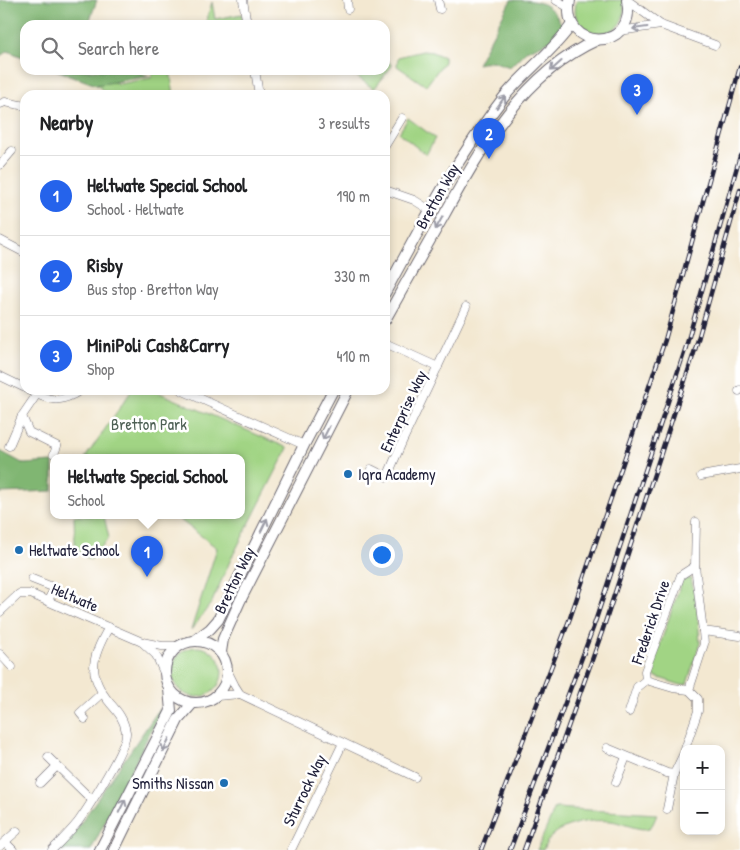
<!DOCTYPE html>
<meta charset="utf-8">
<style>
:root{--surface:#fff;--page:#f2f2f2;--text:#202124;--muted:#757577;--line:#e0e0e0;--accent:#2563eb}
body{margin:0;font-family:"Patrick Hand",sans-serif;background:var(--page);color:var(--text)}
.controls{position:absolute;right:15px;bottom:15px;display:grid;overflow:hidden;border-radius:10px;box-shadow:0 2px 8px #0003}
.controls button{width:45px;height:45px;display:grid;place-items:center;padding:0;border:0;border-bottom:1px solid var(--line);background:var(--surface);color:var(--text);font:25px sans-serif}
.you{position:absolute;left:381px;top:554px;width:18px;height:18px;margin:-12px;border:4px solid #fff;border-radius:50%;background:#1a73e8;box-shadow:0 0 0 8px #1a73e833}
.badge{display:grid;place-items:center;width:32px;height:32px;border-radius:50%;background:var(--accent);color:#fff;font-size:16px;font-weight:700}
.pin{position:absolute;translate:-50% -41px;filter:drop-shadow(0 1px 2px #0008)}
.pin::after{content:'';position:absolute;top:26px;width:18px;height:15px;background:inherit;clip-path:polygon(0 0,100% 0,50% 100%)}
.popup{position:absolute;left:50px;top:454px;width:195px;height:65px;box-sizing:border-box;display:grid;place-content:center;border-radius:10px;background:var(--surface);filter:drop-shadow(0 1px 4px #0005);font-size:16px;white-space:nowrap;color:var(--muted)}
.popup b{font-size:19px;color:var(--text)}
.popup::after{content:'';position:absolute;left:50%;top:100%;margin-left:-10px;border:10px solid transparent;border-top-color:var(--surface)}
.list{margin:0;padding:0;list-style:none}
h2{display:flex;justify-content:space-between;align-items:center;height:65px;margin:0;padding:0 20px;font-size:21px}
h2 small{font-size:16px;font-weight:400;color:var(--muted)}
.list li{display:grid;grid-template-columns:32px 1fr auto;gap:15px;align-items:center;box-sizing:border-box;height:80px;padding:0 20px;border-top:1px solid var(--line)}
.list b{display:block;font-size:19px;white-space:nowrap}
.list p{margin:0;font-size:16px;white-space:nowrap;color:var(--muted)}
.list em{font-size:16px;font-style:normal;color:var(--muted)}
.icon{flex:none;width:28px;height:28px;fill:none;stroke:currentColor;stroke-width:2;stroke-linecap:round;stroke-linejoin:round}
.map{position:relative;flex:none;width:740px;height:850px;overflow:hidden}
.search{position:absolute;background:var(--surface);box-shadow:0 2px 8px #0003;left:20px;top:20px;width:370px;height:55px;display:flex;align-items:center;gap:12px;box-sizing:border-box;padding:0 18px;border-radius:15px;color:var(--muted);font-size:19px}
.panel{position:absolute;background:var(--surface);box-shadow:0 2px 8px #0003;left:20px;top:90px;width:370px;height:305px;border-radius:15px}
.map>svg:first-child{display:block}
.green{fill:#a1d484;stroke:#627b60}
.forest{fill:#80b672;stroke:#516c56}
.lines{fill:none;stroke-linecap:round;stroke-linejoin:round}
.minor-casing{stroke:#6b6770;stroke-width:9}
.tertiary-casing{stroke:#6b6770;stroke-width:12}
.minor{stroke:#fff;stroke-width:8}
.tertiary{stroke:#fff;stroke-width:10}
.rail-casing{stroke:#22223b;stroke-width:4.5}
.rail{stroke:#fff;stroke-width:2.5;stroke-dasharray:8;stroke-linecap:butt}
.oneway{stroke:#9c9ca7}
.poi-dot{fill:#1f6fb2;stroke:#fff;stroke-width:2}
.labels{text-anchor:middle;dominant-baseline:central;stroke-width:5;stroke-linejoin:round;paint-order:stroke}
.street-label{font-size:16px;fill:#22223b;stroke:#fff}
.park-label{font-size:16px;fill:#4e6055;stroke:#fff}
.poi-label{font-size:16px;fill:#22223b;stroke:#fff;text-anchor:start}
</style>
<div class="map">
<svg width="740" height="850" viewBox="0 0 740 850">
<rect width="100%" height="100%" fill="#fff"/>
<filter id="ink" filterUnits="userSpaceOnUse"><feTurbulence type="fractalNoise" baseFrequency=".02" numOctaves="2"/><feDisplacementMap in="SourceGraphic" scale="10" xChannelSelector="R" yChannelSelector="G"/><feConvolveMatrix kernelMatrix="1 2 1 2 8 2 1 2 1" color-interpolation-filters="sRGB"/></filter>
<filter id="wash" filterUnits="userSpaceOnUse"><feTurbulence type="fractalNoise" baseFrequency=".0096" numOctaves="4" result="noise"/><feDisplacementMap in="SourceGraphic" scale="20" xChannelSelector="R" yChannelSelector="G"/><feGaussianBlur stdDeviation="1.12" result="paint"/><feColorMatrix in="noise" values="0 0 0 0 0 0 0 0 0 0 0 0 0 0 0 0 0 1.4 0 .05"/><feComposite in="paint" operator="in"/></filter>
<g filter="url(#wash)">
<rect width="100%" height="100%" fill="#f3e8d1"/>
<g class="green">
<path d="M577,0H623C633,48 563,39 577,0Z"/>
<path d="M212,2L215,19L242,14L243,25H205Z"/>
<path d="M423,51L432,52L444,57V62L426,86L397,66L398,57Z"/>
<path d="M385,56L392,66L374,89L348,70H385Z"/>
<path d="M154,70H170L174,95H109L93,82L97,76L119,84L151,78Z"/>
<path d="M408,118L435,138L426,155L399,133Z"/>
<path d="M132,390H153L288,448L231,559L212,602L191,630L217,548L175,516H241V458H85Z"/>
<path d="M74,516H104L109,538L90,560L75,547Z"/>
<path d="M691,578L697,605L700,643L687,684L681,685L653,676L651,671L682,580Z"/>
<circle cx="197" cy="672" r="25"/>
<path d="M555,808L657,814C655,819 653,826 649,828C641,832 621,822 611,821C587,819 552,824 543,850H537Z"/>
</g>
<g class="forest">
<path d="M0,0H97L88,25H25V58L8,51L0,56Z"/>
<path d="M511,0C538,0 549,1 562,25L552,40L526,51L510,67L492,61L477,64Z"/>
<path d="M56,70H131L150,76L96,85Z"/>
<path d="M0,451L24,464L53,462V491L0,493Z"/>
<path d="M160,708V713L91,850H62Z"/>
</g>
</g>
<g filter="url(#ink)">
<g class="lines">
<defs>
<g id="minor">
<path d="M243,0L247,25"/>
<path d="M347,0L348,9"/>
<path d="M438,0L440,9"/>
<path d="M556,0L568,7"/>
<path d="M627,0L661,25L715,45"/>
<path d="M619,31L661,25"/>
<path d="M255,70L259,95"/>
<path d="M0,104L5,102L25,106"/>
<path d="M385,146L402,118"/>
<path d="M0,165L12,151"/>
<path d="M385,190L414,200L430,210"/>
<path d="M0,240L25,253"/>
<path d="M385,343L438,367"/>
<path d="M0,376L25,388"/>
<path d="M28,390C49,401 60,404 81,390"/>
<path d="M181,390L304,445"/>
<path d="M739,391L740,390"/>
<path d="M22,416L29,432L57,446L54,454"/>
<path d="M9,446L22,416L37,394"/>
<path d="M371,469L387,477L403,440L466,307"/>
<path d="M701,476L740,469"/>
<path d="M696,522L695,566L703,631"/>
<path d="M32,579L55,588L48,600"/>
<path d="M0,612L19,594H31L142,642L162,646H177"/>
<path d="M142,642L156,655L164,673"/>
<path d="M0,654L12,667"/>
<path d="M227,670L235,686L240,694L415,777"/>
<path d="M689,690L673,688L646,680L645,671L681,575L695,566"/>
<path d="M217,696L240,694"/>
<path d="M629,712L637,687L646,680"/>
<path d="M85,719L80,713L102,693"/>
<path d="M607,748L667,773L674,774"/>
<path d="M685,749L698,711V699L689,690L704,644L703,631L740,636"/>
<path d="M48,757L92,800"/>
<path d="M616,782L626,757"/>
<path d="M40,783L57,766"/>
<path d="M667,809L674,774L684,753"/>
<path d="M5,842L13,850"/>
<path d="M0,846L17,831"/>
<path d="M52,850C61,841 70,832 78,822C88,808 128,746 126,732C124,719 118,712 110,703C86,674 92,657 109,627"/>
<path d="M291,850L343,743"/>
</g>
<g id="tertiary">
<path d="M570,0C559,52 638,53 627,0"/>
<path d="M385,293C421,226 457,157 504,97C525,71 553,52 572,24"/>
<path d="M385,320C404,286 423,252 443,217C481,149 522,74 597,40"/>
<circle cx="196" cy="672" r="31"/>
<path d="M194,641L210,629L218,620L304,445L333,390"/>
<path d="M221,652L223,639L240,601L348,390"/>
<path d="M100,850L171,711L169,689"/>
<path d="M114,850L178,720L192,704"/>
</g>
</defs>
<use href="#minor" class="minor-casing"/>
<use href="#tertiary" class="tertiary-casing"/>
<use href="#minor" class="minor"/>
<use href="#tertiary" class="tertiary"/>
<defs>
<g id="rail">
<path d="M481,850L570,618L665,340L740,67"/>
<path d="M510,850L593,628L686,347L740,156"/>
<path d="M524,850L602,632L695,350L740,190"/>
</g>
</defs>
<use href="#rail" class="rail-casing"/>
<use href="#rail" class="rail"/>
</g>
<defs><path id="oneway-shaft" d="M-6 0H5M1.5-3L5.5 0L1.5 3" fill="none" stroke-width="1.6" stroke-linecap="round" stroke-linejoin="round" transform="scale(1.25)"/></defs>
<g class="oneway">
<use href="#oneway-shaft" transform="translate(640 28) rotate(172)"/>
<use href="#oneway-shaft" transform="translate(556 66) rotate(138)"/>
<use href="#oneway-shaft" transform="translate(501 102) rotate(-54)"/>
<use href="#oneway-shaft" transform="translate(439 223) rotate(119)"/>
<use href="#oneway-shaft" transform="translate(326 433) rotate(117)"/>
<use href="#oneway-shaft" transform="translate(264 525) rotate(-64)"/>
<use href="#oneway-shaft" transform="translate(166 745) rotate(116)"/>
<use href="#oneway-shaft" transform="translate(122 806) rotate(-64)"/>
</g>
</g>
<g class="poi-dot">
<circle cx="348" cy="474" r="5"/>
<circle cx="19" cy="550" r="5"/>
<circle cx="224" cy="783" r="5"/>
</g>
<g class="labels">
<g class="street-label">
<text transform="translate(437 196) rotate(-61)">Bretton Way</text>
<text transform="translate(403 411) rotate(-65)">Enterprise Way</text>
<text transform="translate(234 580) rotate(-64)">Bretton Way</text>
<text transform="translate(75 597) rotate(23)">Heltwate</text>
<text transform="translate(650 622) rotate(-71)">Frederick Drive</text>
<text transform="translate(304 790) rotate(-64)">Sturrock Way</text>
</g>
<g class="park-label">
<text x="149" y="424">Bretton Park</text>
</g>
<g class="poi-label">
<text x="358" y="474">Iqra Academy</text>
<text x="29" y="550">Heltwate School</text>
<text x="214" y="783" text-anchor="end">Smiths Nissan</text>
</g>
</g>
</svg>
<div class="controls">
<button>+</button>
<button>−</button>
</div>
<div class="you"></div>
<div class="pin badge" style="left:147px;top:577px">1</div>
<div class="popup"><b>Heltwate Special School</b>School</div>
<div class="pin badge" style="left:489px;top:159px">2</div>
<div class="pin badge" style="left:637px;top:115px">3</div>
<div class="search"><svg class="icon" aria-label="search" viewBox="0 0 24 24"><circle cx="10" cy="10" r="6"/><path d="M15 15l6 6"/></svg>Search here</div>
<section class="panel">
<h2>Nearby<small>3 results</small></h2>
<ul class="list">
<li><span class="badge">1</span><div><b>Heltwate Special School</b><p>School · Heltwate</p></div><em>190 m</em></li>
<li><span class="badge">2</span><div><b>Risby</b><p>Bus stop · Bretton Way</p></div><em>330 m</em></li>
<li><span class="badge">3</span><div><b>MiniPoli Cash&amp;Carry</b><p>Shop</p></div><em>410 m</em></li>
</ul>
</section>
</div>
